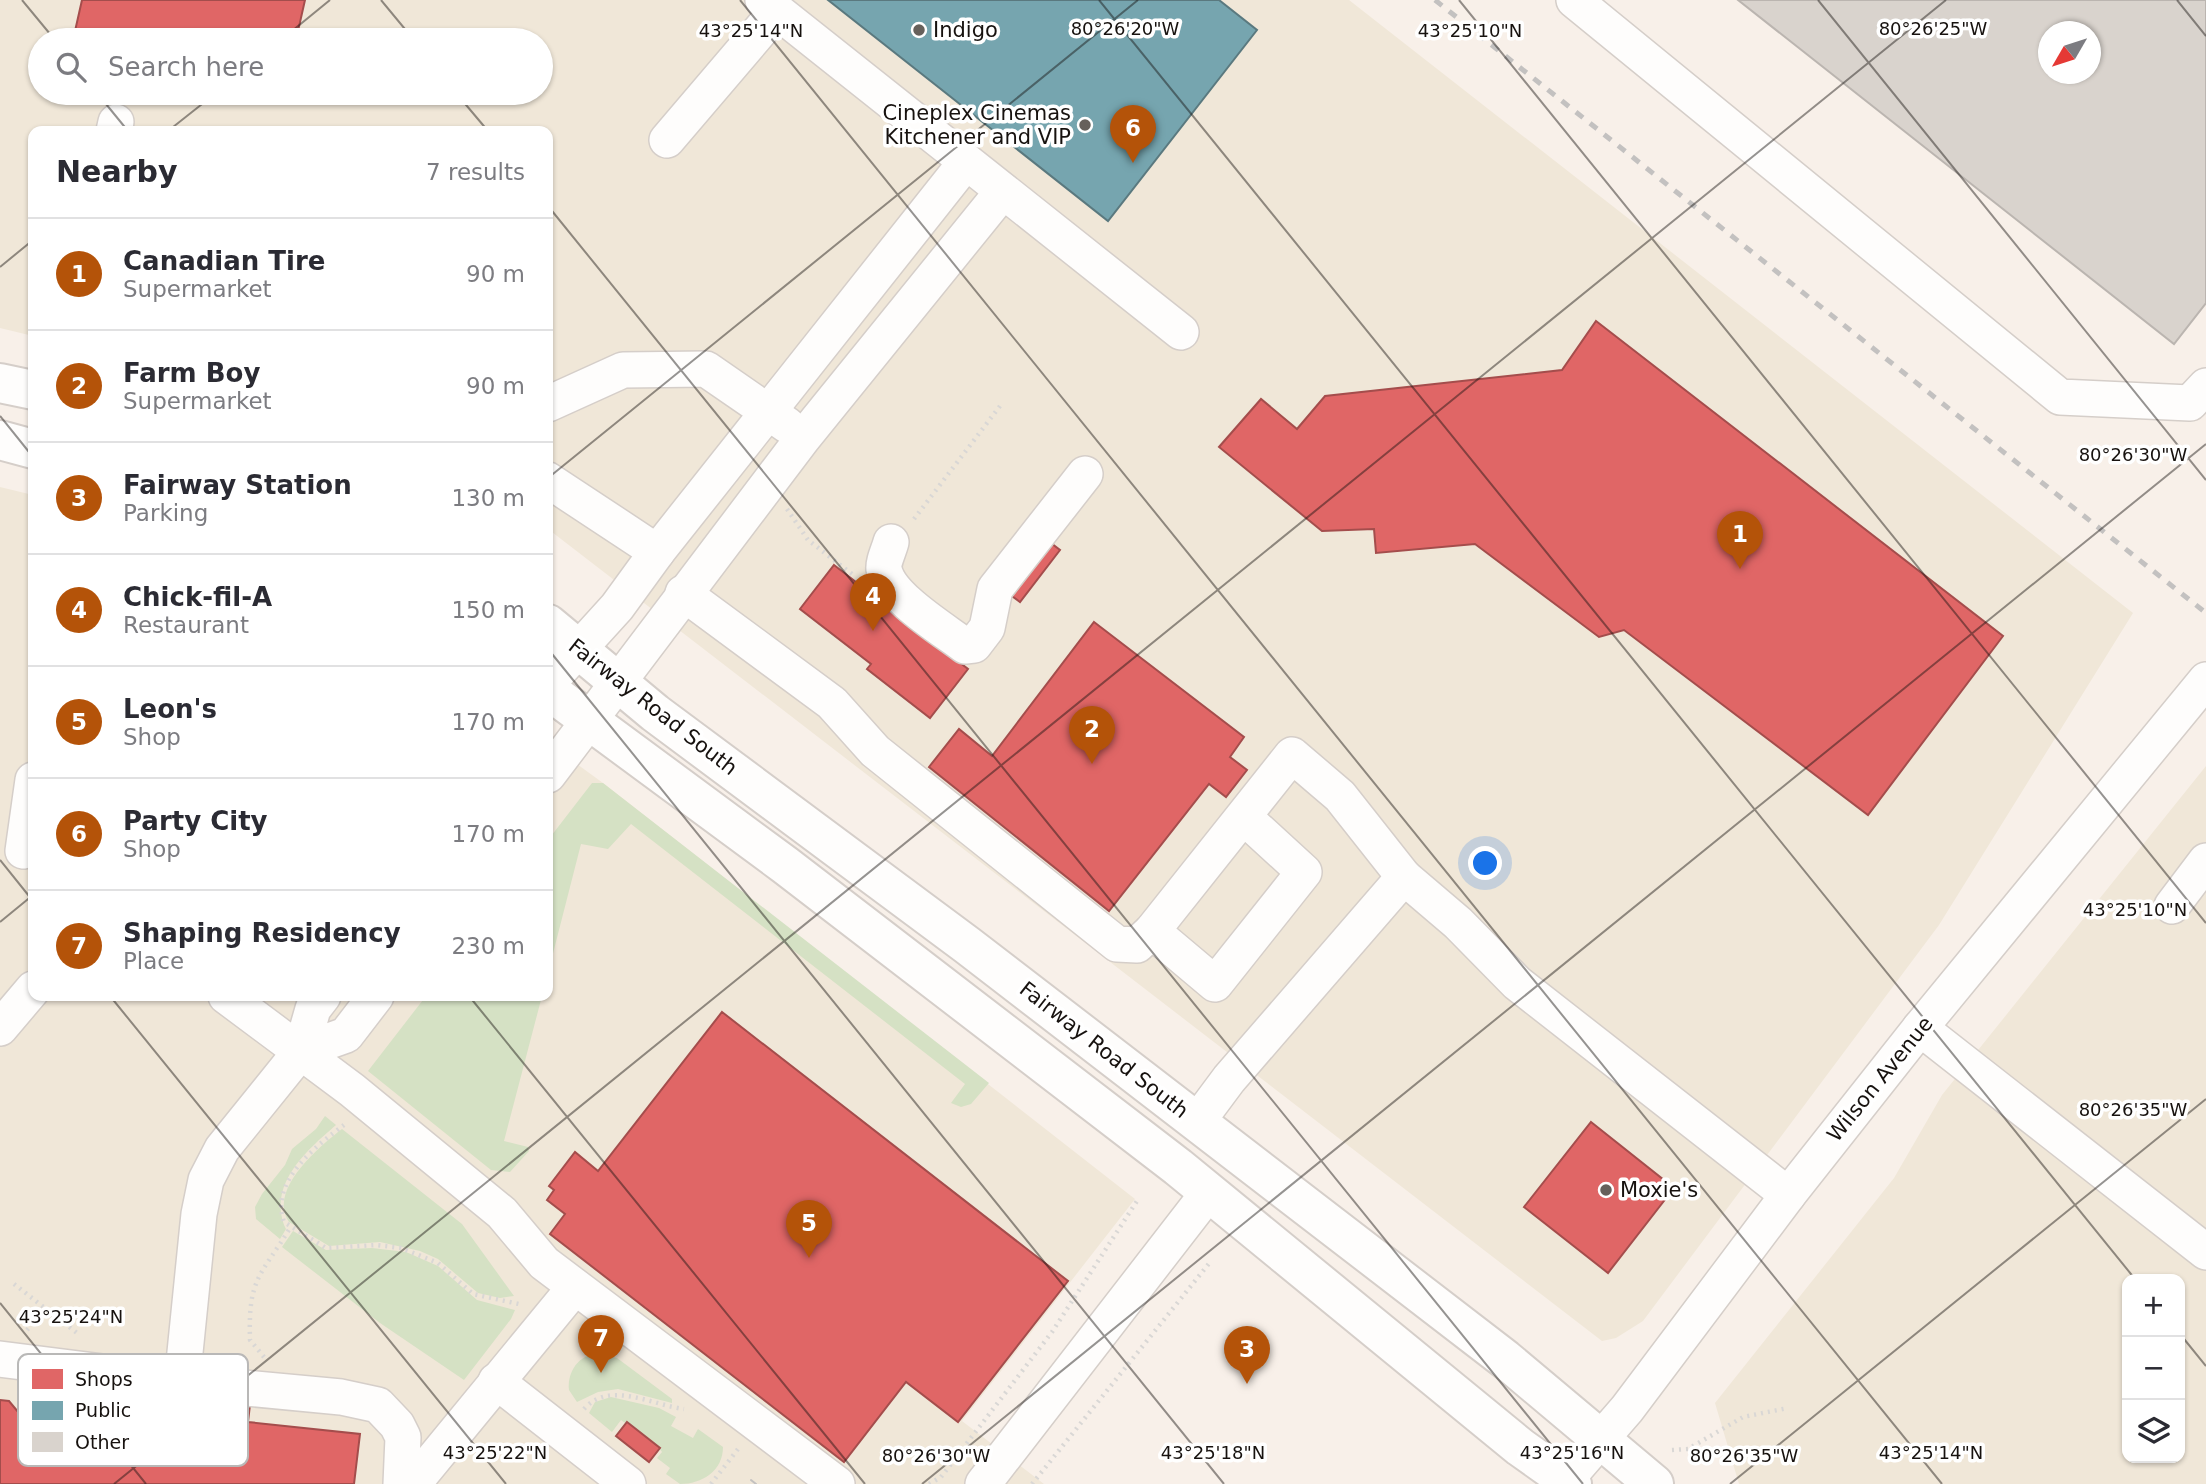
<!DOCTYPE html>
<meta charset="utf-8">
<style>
:root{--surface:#fff;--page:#f2f2f3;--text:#2b2b33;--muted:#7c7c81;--line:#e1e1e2;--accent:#b45309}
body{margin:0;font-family:"DejaVu Sans",sans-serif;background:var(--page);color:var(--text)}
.controls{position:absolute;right:21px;bottom:21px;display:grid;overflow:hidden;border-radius:14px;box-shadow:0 2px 5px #0004}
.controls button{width:63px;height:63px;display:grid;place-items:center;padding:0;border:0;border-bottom:2px solid var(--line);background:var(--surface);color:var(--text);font:35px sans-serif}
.compass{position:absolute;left:2038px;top:21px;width:63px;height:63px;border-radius:50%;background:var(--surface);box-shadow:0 2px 5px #0004;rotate:231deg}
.you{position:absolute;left:1486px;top:864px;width:24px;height:24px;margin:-18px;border:5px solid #fff;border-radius:50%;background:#1a73e8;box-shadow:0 0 0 10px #1a73e833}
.badge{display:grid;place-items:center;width:46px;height:46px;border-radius:50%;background:var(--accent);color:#fff;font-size:23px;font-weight:700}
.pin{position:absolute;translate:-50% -58px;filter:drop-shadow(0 2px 4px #0008)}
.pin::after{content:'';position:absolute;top:37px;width:24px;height:21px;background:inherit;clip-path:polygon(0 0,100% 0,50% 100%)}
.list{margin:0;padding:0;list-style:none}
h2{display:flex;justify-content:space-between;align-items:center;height:91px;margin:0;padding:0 28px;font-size:30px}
h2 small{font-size:23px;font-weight:400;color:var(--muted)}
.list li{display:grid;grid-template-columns:46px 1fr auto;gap:21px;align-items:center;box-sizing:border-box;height:112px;padding:0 28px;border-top:2px solid var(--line)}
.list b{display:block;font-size:26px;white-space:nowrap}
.list p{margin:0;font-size:23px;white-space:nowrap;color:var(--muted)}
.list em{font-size:23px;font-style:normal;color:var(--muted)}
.icon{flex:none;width:38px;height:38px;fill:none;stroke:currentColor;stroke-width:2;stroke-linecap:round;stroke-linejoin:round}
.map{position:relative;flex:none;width:2206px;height:1484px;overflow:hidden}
.search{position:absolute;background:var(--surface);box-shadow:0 2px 5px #0004;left:28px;top:28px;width:525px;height:77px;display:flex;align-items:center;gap:18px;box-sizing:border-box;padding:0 24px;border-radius:38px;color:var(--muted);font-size:26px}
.panel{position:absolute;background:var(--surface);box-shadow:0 2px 5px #0004;left:28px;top:126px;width:525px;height:875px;border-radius:14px}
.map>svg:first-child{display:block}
.commercial{fill:#f0e7d8;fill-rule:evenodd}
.green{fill:#d5e1c4}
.shops{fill:#e06666;stroke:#a44d4c;stroke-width:2}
.public{fill:#76a5af;stroke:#5a797f;stroke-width:2}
.building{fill:#d9d3cd;stroke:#bbb5b0;stroke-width:2;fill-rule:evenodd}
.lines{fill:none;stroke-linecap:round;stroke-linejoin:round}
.minor-casing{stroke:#d5cec9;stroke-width:38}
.major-casing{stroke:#d5cec9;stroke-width:42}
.path{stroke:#d9d7d5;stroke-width:4.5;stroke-dasharray:2 5;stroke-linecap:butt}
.minor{stroke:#fefdfc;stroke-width:35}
.major{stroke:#fefdfc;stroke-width:38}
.tram{stroke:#c3c1c0;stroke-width:2}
.rail{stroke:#c3c1c0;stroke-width:5;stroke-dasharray:9 9;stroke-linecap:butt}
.ticks{fill:none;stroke:#17120f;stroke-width:2;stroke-opacity:0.45}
.poi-dot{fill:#66605b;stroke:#fff;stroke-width:2.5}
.labels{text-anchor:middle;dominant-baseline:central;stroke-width:7;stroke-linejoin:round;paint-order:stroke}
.poi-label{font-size:21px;fill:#17120f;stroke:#fff;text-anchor:start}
.street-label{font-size:21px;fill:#17120f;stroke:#fff}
.key{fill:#fff;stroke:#b9b8b7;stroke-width:2}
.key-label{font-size:19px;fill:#17120f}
.ticks-label{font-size:18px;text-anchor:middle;fill:#17120f;stroke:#fff;stroke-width:7;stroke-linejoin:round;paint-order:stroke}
</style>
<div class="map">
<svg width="2206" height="1484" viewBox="0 0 2206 1484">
<rect width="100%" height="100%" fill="#f8f0e9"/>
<g class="commercial">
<path d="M0,0H1349L2133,613L1939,925L1643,1321L1616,1338L1602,1341L548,529V131H33V336L0,328ZM40,40H541V93H40Z"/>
<path d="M0,487L33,495V996H548V743L603,783L1135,1199L962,1421L1044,1484H0Z"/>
<path d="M2206,766V1484H1739L1715,1403L1894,1178L1942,1095ZM2127,1279H2180V1458H2127Z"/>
</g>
<g class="green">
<path d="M592,783H603L989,1083L971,1104L961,1107L951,1103L965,1084L631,824L608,849L581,844L548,973V840Z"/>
<path d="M426,996H542L504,1141L528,1147L529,1151L510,1172L491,1170L368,1071Z"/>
<path d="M325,1116L336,1125C305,1152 267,1185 286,1229L280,1239L256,1219L255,1207L262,1194L285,1165L292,1149L316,1129Z"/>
<path d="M342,1129L462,1224L514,1296L500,1298L478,1293L438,1259L420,1251L380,1242L329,1246L289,1222C267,1190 320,1146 342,1129Z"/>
<path d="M293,1231L326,1250L372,1248L406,1252L438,1266L477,1300L515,1310L511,1319L464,1380L380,1323L282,1247Z"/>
<path d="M599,1354L617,1358L672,1399V1403L618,1389L598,1392L577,1402L569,1390C567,1371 580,1353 599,1354Z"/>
<path d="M611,1397L659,1408L676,1417L671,1426L693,1438L698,1429L723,1447C723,1471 702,1484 680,1484L666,1474L670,1468L657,1458L662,1452L659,1448L621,1420L612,1432L589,1413L595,1402Z"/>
</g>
<g class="shops">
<path d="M82,0H305L296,40H73Z"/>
<path d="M244,93H284L282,101Z"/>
<path d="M1596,321L2003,636L1868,815L1624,630L1599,637L1475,544L1376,553L1374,529L1322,531L1219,447L1261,399L1297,429L1325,396L1562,370Z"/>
<path d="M1034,530L1060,550L1020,602L994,583Z"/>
<path d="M834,565L968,669L930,718L867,669L871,664L800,609Z"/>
<path d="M1094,622L1244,737L1230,757L1247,770L1226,797L1209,784L1109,911L929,767L959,729L992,756Z"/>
<path d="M722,1012L1068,1281L958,1422L906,1382L844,1462L550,1234L565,1214L547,1200L554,1190L549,1186L575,1152L598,1171Z"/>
<path d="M1591,1122L1674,1188L1608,1273L1524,1207Z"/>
<path d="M181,1397L250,1405L248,1422L360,1434L354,1484H0V1400L9,1401L33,1430L60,1434L64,1400L180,1413Z"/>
<path d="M627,1422L660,1448L649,1462L616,1436Z"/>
</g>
<path class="public" d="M828,0H1219L1257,30L1108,221Z"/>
<path class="building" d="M1738,0H2206V303L2174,344ZM2048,32H2090V74H2048Z"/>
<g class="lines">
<defs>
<g id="minor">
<path d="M763,0L1181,332"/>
<path d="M1574,0L2060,397L2190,403L2206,386"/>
<path d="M114,131L116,122"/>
<path d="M667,140L777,11"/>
<path d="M548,404L623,370L706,369L787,425"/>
<path d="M548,480L657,552"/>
<path d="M891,542C889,550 883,562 884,569C889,597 943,629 965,646L974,645L987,628L995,589L1085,474"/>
<path d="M683,593L832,703L875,751L1117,944L1137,945L1152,931L1292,755L1340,796L1404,877"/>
<path d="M548,683L617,607L657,552L966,162"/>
<path d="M548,775L803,438L1003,191"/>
<path d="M23,851L33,780"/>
<path d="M2172,906L2206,861"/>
<path d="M1152,931L1215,984L1304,872L1244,817"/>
<path d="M226,996L352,1090L502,1213L544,1263L837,1484"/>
<path d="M0,1028L33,989"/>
<path d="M1920,1028L2206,1252"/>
<path d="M301,1051L346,1035L376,996"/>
<path d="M1197,1122L1229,1079L1404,877L1458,923L1517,983L1788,1195"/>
<path d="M0,1359L182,1382L341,1397L378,1405L397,1425L403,1437L401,1484"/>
<path d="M496,1381L628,1484"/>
<path d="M182,1382L199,1214L206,1180L222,1149L301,1051L313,1009L323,996"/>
<path d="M413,1484L575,1287"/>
<path d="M983,1484L1209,1192"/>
<path d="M1562,1484L1627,1409L1788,1195L1920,1028L2206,680"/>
</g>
<g id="major">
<path d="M0,383L33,390"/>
<path d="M0,440L33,449"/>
<path d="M548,624L655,713L967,945L1505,1359L1654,1484"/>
<path d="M548,690L785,865L1178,1167L1520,1447L1572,1484"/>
</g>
</defs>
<use href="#minor" class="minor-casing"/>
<use href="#major" class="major-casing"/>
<g class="path">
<path d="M787,509L808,540L852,574"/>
<path d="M914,519L1000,406"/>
<path d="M344,1125C317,1145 269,1182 284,1222L326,1248L377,1245L401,1248L438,1263L473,1294L519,1304"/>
<path d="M14,1284L77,1333"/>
<path d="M27,1330L46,1309"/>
<path d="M264,1357L250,1340C248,1278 260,1277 290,1228"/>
<path d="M584,1409C609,1380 652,1405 684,1409"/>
<path d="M1672,1450L1688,1449L1743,1417L1788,1408"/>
<path d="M711,1484L738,1449"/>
<path d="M929,1484L941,1477L1052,1332L1137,1201"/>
<path d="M1032,1484L1211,1261"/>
</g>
<use href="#minor" class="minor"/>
<use href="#major" class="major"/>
<path class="tram" d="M751,1480L756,1484"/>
<path class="rail" d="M1435,0L2206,613"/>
</g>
<path class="ticks" d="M22,0L55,40M381,0L414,40M740,0L1942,1484M1099,0L2135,1279M1459,0L2206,923M1818,0L2206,480M2177,0L2206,36M281,40L330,0M97,93L128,131M456,93L488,131M168,131L216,93M548,206L1583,1484M0,267L33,240M0,416L33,457M548,478L1138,0M548,649L1224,1484M0,860L33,901M0,922L33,895M110,996L506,1484M469,996L865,1484M0,1303L146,1484M2180,1334L2206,1366M114,1484L1946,0M922,1484L2206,444M1730,1484L2206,1099"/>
<g class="poi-dot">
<circle cx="919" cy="30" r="7"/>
<circle cx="1085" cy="125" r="7"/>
<circle cx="1606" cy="1190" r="7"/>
</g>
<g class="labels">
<g class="poi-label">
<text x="933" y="30">Indigo</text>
<text x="1071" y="113" text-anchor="end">Cineplex Cinemas<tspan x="1071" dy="24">Kitchener and VIP</tspan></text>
<text x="1620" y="1190">Moxie's</text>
</g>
<g class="street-label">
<text transform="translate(653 707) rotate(38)">Fairway Road South</text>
<text transform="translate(1104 1050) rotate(38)">Fairway Road South</text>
<text transform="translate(1880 1079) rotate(-51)">Wilson Avenue</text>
</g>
</g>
<rect x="18" y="1354" width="230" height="112" rx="10" class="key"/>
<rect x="32" y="1369" width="31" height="20" fill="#e06666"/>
<rect x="32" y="1401" width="31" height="19" fill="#76a5af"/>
<rect x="32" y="1432" width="31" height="20" fill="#d9d3cd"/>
<g class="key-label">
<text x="75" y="1386">Shops</text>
<text x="75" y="1417">Public</text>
<text x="75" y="1449">Other</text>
</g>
<g class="ticks-label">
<text x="1125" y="35">80°26'20"W</text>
<text x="1933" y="35">80°26'25"W</text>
<text x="751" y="37">43°25'14"N</text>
<text x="1470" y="37">43°25'10"N</text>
<text x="2133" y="461">80°26'30"W</text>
<text x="2135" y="916">43°25'10"N</text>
<text x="2133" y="1116">80°26'35"W</text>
<text x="71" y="1323">43°25'24"N</text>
<text x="495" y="1459">43°25'22"N</text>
<text x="1213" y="1459">43°25'18"N</text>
<text x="1572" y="1459">43°25'16"N</text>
<text x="1931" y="1459">43°25'14"N</text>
<text x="936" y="1462">80°26'30"W</text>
<text x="1744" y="1462">80°26'35"W</text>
</g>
</svg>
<div class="controls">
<button>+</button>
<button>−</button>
<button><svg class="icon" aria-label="layers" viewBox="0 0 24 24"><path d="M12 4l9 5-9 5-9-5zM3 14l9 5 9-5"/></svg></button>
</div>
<svg class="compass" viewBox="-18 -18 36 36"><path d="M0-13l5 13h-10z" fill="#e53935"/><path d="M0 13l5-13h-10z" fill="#7c7c81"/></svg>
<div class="you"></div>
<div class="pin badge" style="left:1740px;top:569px">1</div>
<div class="pin badge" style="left:1092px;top:764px">2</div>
<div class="pin badge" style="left:1247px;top:1384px">3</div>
<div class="pin badge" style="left:873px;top:631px">4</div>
<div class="pin badge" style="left:809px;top:1258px">5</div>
<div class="pin badge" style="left:1133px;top:163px">6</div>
<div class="pin badge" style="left:601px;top:1373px">7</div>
<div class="search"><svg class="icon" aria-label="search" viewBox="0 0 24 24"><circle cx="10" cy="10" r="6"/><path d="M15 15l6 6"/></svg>Search here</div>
<section class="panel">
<h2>Nearby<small>7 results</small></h2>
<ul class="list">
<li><span class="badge">1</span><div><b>Canadian Tire</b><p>Supermarket</p></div><em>90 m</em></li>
<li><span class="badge">2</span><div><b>Farm Boy</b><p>Supermarket</p></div><em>90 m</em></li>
<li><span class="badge">3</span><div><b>Fairway Station</b><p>Parking</p></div><em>130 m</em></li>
<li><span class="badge">4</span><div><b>Chick-fil-A</b><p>Restaurant</p></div><em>150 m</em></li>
<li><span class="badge">5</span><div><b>Leon's</b><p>Shop</p></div><em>170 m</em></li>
<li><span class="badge">6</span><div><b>Party City</b><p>Shop</p></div><em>170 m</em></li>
<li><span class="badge">7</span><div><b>Shaping Residency</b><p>Place</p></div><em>230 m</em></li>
</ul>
</section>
</div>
